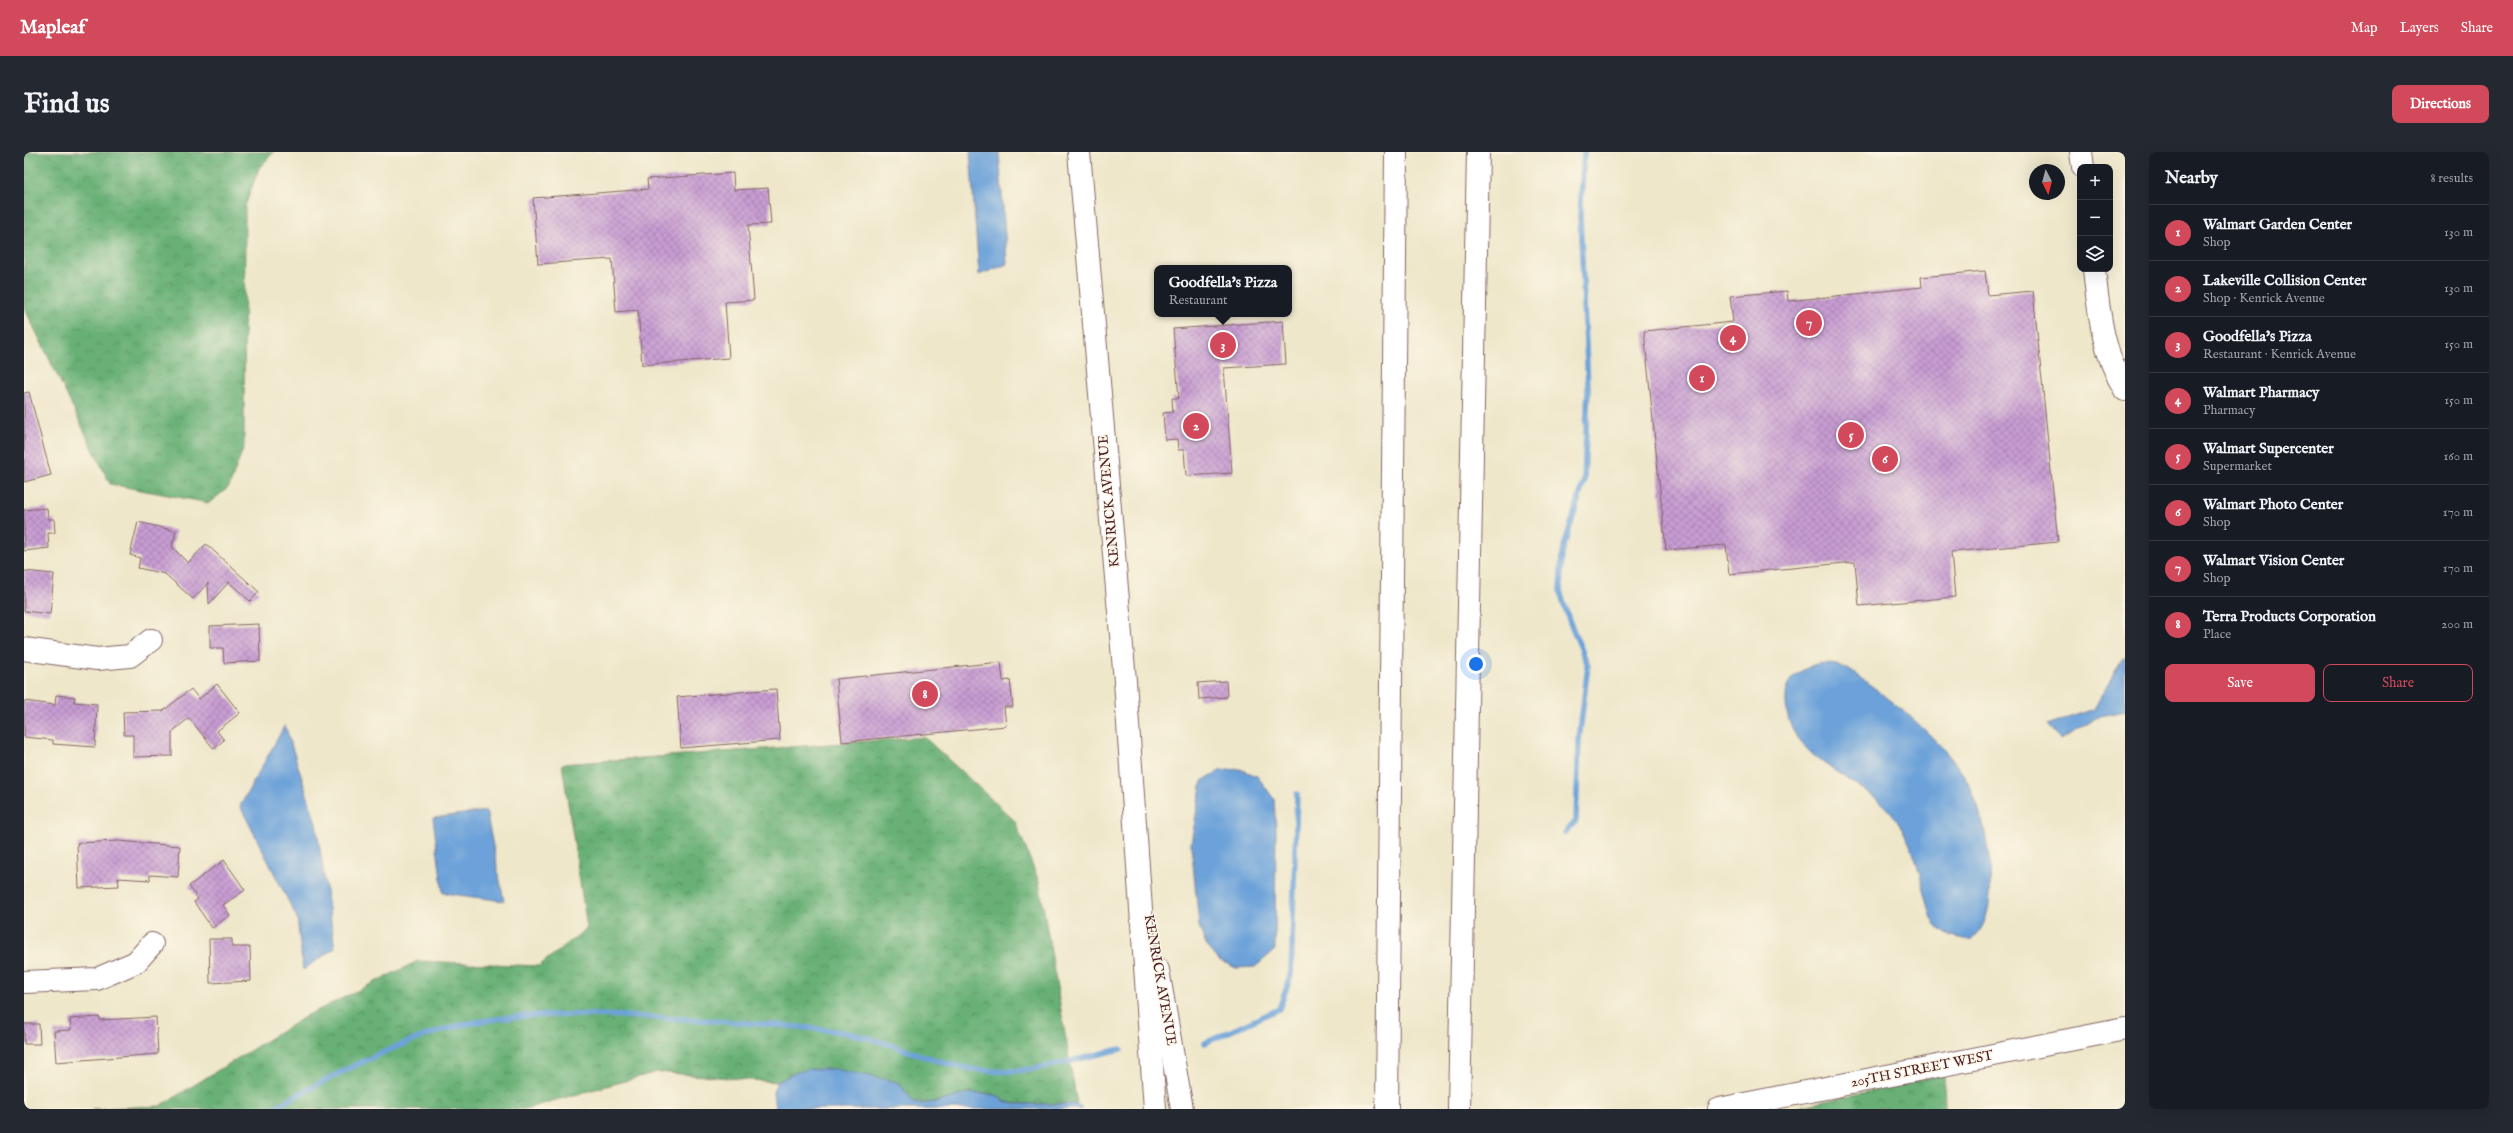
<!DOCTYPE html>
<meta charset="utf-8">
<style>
:root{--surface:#171b24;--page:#242831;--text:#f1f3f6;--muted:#9ea1a6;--line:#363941;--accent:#d1495b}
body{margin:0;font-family:"IM FELL English",serif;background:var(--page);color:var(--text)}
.controls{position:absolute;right:12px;top:12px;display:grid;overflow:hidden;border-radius:8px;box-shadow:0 4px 16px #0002}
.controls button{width:36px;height:36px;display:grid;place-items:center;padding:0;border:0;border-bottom:1px solid var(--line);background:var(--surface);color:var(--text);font:20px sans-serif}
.compass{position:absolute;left:2005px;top:12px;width:36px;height:36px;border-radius:50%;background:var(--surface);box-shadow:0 4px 16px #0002;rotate:174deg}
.you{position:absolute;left:1452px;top:512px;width:14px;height:14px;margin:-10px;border:3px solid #fff;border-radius:50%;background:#1a73e8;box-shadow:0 0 0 6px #1a73e833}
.badge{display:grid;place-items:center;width:26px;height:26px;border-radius:50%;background:var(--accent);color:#fff;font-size:13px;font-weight:700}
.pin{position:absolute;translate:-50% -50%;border:2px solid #fff;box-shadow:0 1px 4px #0006}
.popup{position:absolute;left:1130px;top:113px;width:138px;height:52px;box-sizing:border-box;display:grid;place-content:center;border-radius:8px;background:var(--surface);filter:drop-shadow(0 1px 3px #0005);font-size:13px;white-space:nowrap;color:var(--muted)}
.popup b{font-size:15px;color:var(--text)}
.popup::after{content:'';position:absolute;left:50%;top:100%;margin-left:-8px;border:8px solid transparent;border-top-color:var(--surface)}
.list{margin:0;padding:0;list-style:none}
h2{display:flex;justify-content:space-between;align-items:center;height:52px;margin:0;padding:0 16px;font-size:17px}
h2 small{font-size:13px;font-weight:400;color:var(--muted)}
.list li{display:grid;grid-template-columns:26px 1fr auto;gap:12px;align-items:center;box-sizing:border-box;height:56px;padding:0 16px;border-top:1px solid var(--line)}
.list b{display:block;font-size:15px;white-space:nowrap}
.list p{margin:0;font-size:13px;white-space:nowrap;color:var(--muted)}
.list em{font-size:13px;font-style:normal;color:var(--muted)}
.actions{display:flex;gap:8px;padding:12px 16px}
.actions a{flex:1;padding:9px 0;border:1px solid var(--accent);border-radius:8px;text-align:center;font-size:14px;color:var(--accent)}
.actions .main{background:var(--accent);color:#fff}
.icon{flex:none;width:22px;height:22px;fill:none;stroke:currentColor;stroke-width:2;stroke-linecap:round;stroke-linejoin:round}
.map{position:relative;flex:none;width:2101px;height:957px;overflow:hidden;border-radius:8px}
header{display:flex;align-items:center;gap:24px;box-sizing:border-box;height:56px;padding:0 20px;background:var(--accent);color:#fff}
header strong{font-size:19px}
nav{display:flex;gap:22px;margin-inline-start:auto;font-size:14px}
.intro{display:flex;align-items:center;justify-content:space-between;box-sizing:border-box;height:96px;padding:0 24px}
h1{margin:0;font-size:28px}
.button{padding:10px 18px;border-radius:8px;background:var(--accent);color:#fff;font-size:14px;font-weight:700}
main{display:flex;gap:24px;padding:0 24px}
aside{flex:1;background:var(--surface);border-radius:8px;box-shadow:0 4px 16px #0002}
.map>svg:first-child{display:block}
.forest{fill:url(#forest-crowns);stroke:#596850}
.water{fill:#6ca2d9;stroke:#5b6082}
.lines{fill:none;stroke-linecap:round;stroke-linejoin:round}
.stream{stroke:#6ca2d9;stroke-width:5.5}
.building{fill:url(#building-cross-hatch)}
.minor-casing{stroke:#836563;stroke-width:24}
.highway-casing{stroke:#836563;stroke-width:24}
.minor{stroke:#fff;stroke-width:22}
.highway{stroke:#fff;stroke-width:22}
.labels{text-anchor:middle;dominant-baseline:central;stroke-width:3;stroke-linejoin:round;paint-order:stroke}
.street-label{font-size:14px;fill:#4a1f2b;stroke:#fcf5e5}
</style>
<header>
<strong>Mapleaf</strong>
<nav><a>Map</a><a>Layers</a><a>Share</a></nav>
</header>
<div class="intro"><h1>Find us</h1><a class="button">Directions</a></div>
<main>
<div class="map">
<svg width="2101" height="957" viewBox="0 0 2101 957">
<defs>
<pattern id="forest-crowns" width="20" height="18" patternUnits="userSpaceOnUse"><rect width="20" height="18" fill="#68b076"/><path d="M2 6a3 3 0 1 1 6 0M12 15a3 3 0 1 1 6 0" fill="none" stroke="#588f61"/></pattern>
<pattern id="building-cross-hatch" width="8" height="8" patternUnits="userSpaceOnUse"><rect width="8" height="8" fill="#c79dd3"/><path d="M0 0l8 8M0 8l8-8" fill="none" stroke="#a47fab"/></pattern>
</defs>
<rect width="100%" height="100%" fill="#fcf5e5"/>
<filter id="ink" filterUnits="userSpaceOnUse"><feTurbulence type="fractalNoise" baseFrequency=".025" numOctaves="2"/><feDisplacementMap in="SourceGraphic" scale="8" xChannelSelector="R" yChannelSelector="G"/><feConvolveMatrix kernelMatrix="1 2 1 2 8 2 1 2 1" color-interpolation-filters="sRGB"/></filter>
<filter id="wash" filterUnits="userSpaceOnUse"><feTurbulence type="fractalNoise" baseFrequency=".012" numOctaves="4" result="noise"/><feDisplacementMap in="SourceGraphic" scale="16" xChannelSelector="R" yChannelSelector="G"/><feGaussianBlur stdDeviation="0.9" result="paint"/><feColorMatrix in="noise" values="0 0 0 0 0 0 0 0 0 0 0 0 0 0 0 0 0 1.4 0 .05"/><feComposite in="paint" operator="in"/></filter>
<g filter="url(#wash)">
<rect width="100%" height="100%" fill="#eee7ca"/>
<g class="forest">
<path d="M0,0H250L235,16L221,54L220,294L205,335L185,351L86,332L0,155Z"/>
<path d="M900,585L991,669L1015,730L1053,952H990L980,949L972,943L945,941L913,950L891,952L874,930L773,920L753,930L633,920L500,957H68L136,954L284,863L394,809L515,814L563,776L538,612Z"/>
<path d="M1920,922L1921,957H1767Z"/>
</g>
<g class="water">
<path d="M946,0H975L983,112L955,123Z"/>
<path d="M2101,504V559L2076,564L2037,588L2023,573L2070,557L2098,507Z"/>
<path d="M1795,511C1804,512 1811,512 1819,515C1827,518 1835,525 1842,530C1876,554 1915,587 1939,622C1961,654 1984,761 1947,788C1929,785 1918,783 1908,767C1898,733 1892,693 1870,665C1838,623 1764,611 1762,551C1761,524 1774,520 1795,511Z"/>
<path d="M261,573L292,671L311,796L279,818L273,766L216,654Z"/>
<path d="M1216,617L1233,624L1250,647L1252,676L1251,798L1231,815L1212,816L1195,808L1182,793L1175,774L1167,691L1178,629L1195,619Z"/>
<path d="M462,659L480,749L419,741L409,666Z"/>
<path d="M785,917H811L874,930L891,952L913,950L945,941L972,943L980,949L990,952H1053L1058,957H751L749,940L753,930L773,920Z"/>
</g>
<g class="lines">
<g class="stream">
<path d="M1541,681L1552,669L1555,588L1564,513L1545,468L1536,439L1538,401L1560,329L1564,236L1556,64L1560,0"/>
<path d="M1181,891L1255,857L1267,824L1273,642"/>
<path d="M248,957C310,923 389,880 458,869C529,858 603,864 674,868C722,871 770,873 818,880C869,888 916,917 967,919C1009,922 1055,906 1097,897"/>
</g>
</g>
<g id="blocks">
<g class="building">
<path d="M709,21L710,38L744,36L747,72L724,73L730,148L701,150L705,206L618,213L614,158L592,160L588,107L514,112L509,46L624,37L623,27Z"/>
<path d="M1961,119L1964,143L2009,139L2034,390L1927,400L1931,445L1835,454L1831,410L1705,422L1702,393L1642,398L1620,179L1709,170L1706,144L1763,139L1764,149L1898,135L1897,125Z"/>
<path d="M1259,169L1262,212L1200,216L1208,321L1162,324L1160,298H1154L1153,287L1141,288L1139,261L1149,260L1148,246H1155L1149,177Z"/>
<path d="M5,240L27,323L0,330V241Z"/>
<path d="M23,356L24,367H30L31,381H24L25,396L0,399V358Z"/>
<path d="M114,370L152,379L148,395L164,411L182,392L235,440L226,449L205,430L185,452L184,431L169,447L141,422L114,416L116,406L106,403Z"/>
<path d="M0,419L30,422L26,462L0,459Z"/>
<path d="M235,472L236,509L200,511L199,496H186V474Z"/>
<path d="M977,510L979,529L986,528L989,555H980L982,574L818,590L812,527Z"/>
<path d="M1202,529L1203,545L1175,547L1174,531Z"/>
<path d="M193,532L216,561L193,579L200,588L190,597L165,566L148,580V604L109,605V583H100L99,560L139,559L167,537L175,547Z"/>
<path d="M752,537L756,588L657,596L653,545Z"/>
<path d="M32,543L51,545L50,550L73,552L71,595L29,592V588L0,585V549L31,553Z"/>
<path d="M94,689L156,694L154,725L126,723V728L94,726L95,734L55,736L53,691Z"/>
<path d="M200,708L221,738L199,753L206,763L188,776L170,750L174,747L165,734Z"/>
<path d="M185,787H208V795H226L227,829L186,831Z"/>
<path d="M76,865V868L132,865L134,902L32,910L30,879L47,878L46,867Z"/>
<path d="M0,872H15L16,892H0Z"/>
</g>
</g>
</g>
<g filter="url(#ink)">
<use href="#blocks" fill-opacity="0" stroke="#836563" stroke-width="1"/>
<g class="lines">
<defs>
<g id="minor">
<path d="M1055,0L1101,529L1131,957"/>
<path d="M2057,0L2059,15"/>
<path d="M2070,117C2075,161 2078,199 2101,238"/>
<path d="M0,497L73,507L106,504L127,488"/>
<path d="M1134,818L1158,957"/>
<path d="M0,830L73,827L112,810L128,792"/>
<path d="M1695,957L2101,877"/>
</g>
<g id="highway">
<path d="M1363,957L1372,0"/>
<path d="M1435,957L1454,0"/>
</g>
</defs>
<use href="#minor" class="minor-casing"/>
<use href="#highway" class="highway-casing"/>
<use href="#minor" class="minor"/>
<use href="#highway" class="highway"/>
</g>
</g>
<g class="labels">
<g class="street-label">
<text transform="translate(1085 349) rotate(-95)">KENRICK AVENUE</text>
<text transform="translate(1136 828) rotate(80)">KENRICK AVENUE</text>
<text transform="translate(1898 917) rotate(-11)">205TH STREET WEST</text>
</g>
</g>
</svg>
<div class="controls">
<button>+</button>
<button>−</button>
<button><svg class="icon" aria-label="layers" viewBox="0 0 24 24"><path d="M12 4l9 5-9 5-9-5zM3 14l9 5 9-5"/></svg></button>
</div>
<svg class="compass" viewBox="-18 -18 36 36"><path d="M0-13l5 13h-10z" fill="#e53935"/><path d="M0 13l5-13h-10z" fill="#9ea1a6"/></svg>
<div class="you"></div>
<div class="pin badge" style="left:1678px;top:226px">1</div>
<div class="pin badge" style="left:1172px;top:274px">2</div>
<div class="pin badge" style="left:1199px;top:193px">3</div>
<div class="popup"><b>Goodfella's Pizza</b>Restaurant</div>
<div class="pin badge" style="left:1709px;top:186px">4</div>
<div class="pin badge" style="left:1827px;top:283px">5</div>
<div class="pin badge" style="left:1861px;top:307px">6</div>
<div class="pin badge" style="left:1785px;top:171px">7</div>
<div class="pin badge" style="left:901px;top:542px">8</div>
</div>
<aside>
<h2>Nearby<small>8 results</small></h2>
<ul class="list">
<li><span class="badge">1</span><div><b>Walmart Garden Center</b><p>Shop</p></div><em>130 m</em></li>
<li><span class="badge">2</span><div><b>Lakeville Collision Center</b><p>Shop · Kenrick Avenue</p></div><em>130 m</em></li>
<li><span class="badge">3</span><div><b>Goodfella's Pizza</b><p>Restaurant · Kenrick Avenue</p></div><em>150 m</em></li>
<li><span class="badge">4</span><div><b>Walmart Pharmacy</b><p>Pharmacy</p></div><em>150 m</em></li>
<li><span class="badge">5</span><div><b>Walmart Supercenter</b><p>Supermarket</p></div><em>160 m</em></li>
<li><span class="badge">6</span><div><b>Walmart Photo Center</b><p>Shop</p></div><em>170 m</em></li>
<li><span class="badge">7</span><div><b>Walmart Vision Center</b><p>Shop</p></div><em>170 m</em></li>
<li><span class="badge">8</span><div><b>Terra Products Corporation</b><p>Place</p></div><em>200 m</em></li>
</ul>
<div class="actions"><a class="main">Save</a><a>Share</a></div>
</aside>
</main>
